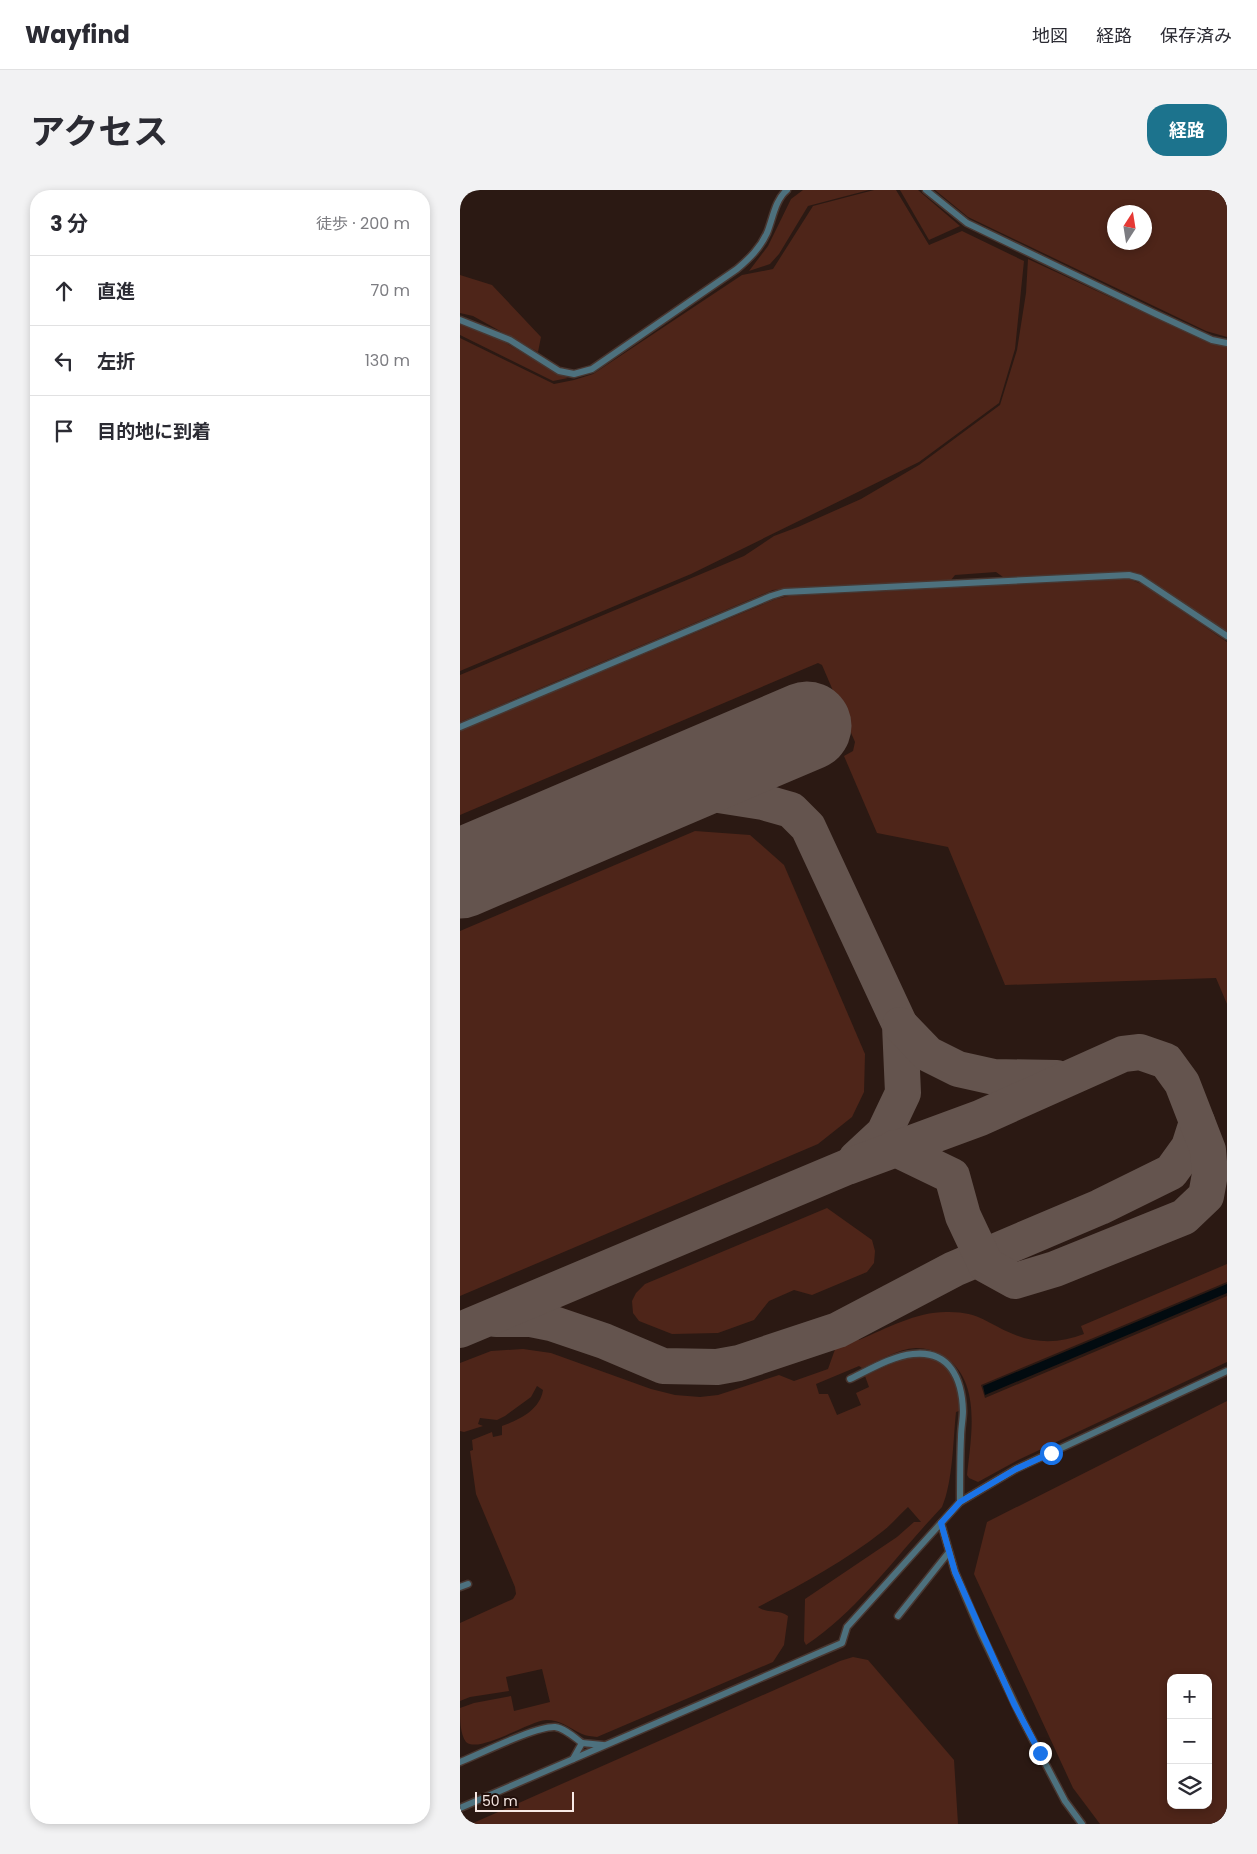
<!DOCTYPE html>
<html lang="ja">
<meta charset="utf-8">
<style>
:root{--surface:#fff;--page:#f2f2f3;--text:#2b2b33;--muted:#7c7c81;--line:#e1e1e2;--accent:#1c738d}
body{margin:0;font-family:Poppins,"Noto Sans JP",sans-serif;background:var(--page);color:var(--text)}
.controls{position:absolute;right:15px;bottom:15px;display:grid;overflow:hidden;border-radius:10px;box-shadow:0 2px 8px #0003}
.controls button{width:45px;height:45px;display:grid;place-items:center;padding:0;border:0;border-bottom:1px solid var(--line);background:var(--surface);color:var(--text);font:25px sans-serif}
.compass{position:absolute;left:647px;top:15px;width:45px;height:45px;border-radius:50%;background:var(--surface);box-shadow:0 2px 8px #0003;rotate:12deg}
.scale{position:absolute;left:15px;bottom:12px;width:99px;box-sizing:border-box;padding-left:5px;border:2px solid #f7e9e5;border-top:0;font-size:14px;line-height:18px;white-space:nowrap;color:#f7e9e5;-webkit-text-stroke:4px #210f0a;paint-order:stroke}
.stop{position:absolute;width:15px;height:15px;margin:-11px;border:4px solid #1a73e8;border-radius:50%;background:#fff}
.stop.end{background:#1a73e8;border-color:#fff;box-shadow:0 1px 5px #0008}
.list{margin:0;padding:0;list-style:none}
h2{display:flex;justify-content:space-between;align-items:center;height:65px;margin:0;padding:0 20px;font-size:21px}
h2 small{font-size:16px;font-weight:400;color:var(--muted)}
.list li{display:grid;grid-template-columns:32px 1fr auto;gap:15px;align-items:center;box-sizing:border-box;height:70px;padding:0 20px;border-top:1px solid var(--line)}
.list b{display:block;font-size:19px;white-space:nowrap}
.list em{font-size:16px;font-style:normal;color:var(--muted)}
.icon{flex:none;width:28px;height:28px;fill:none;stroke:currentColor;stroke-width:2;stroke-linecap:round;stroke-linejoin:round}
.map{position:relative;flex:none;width:767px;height:1634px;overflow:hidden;border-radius:20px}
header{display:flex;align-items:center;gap:30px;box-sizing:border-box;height:70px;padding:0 25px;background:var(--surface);border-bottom:1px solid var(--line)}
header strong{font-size:24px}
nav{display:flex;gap:28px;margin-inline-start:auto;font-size:18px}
.intro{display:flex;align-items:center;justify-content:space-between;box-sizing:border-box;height:120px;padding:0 30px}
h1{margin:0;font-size:35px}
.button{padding:12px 22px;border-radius:20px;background:var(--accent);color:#fff;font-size:18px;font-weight:700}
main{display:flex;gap:30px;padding:0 30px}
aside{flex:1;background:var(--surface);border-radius:20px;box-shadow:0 2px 8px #0003}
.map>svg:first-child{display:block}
.green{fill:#4e2519;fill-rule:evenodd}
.water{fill:#020b10}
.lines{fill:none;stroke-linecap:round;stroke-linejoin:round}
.taxiway{stroke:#64544e;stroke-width:36}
.runway{stroke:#64544e;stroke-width:89}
.service-casing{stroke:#483630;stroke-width:9}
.service{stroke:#4d717e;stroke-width:6}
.route{stroke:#1a73e8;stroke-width:6}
</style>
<header>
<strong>Wayfind</strong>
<nav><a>地図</a><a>経路</a><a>保存済み</a></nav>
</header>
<div class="intro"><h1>アクセス</h1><a class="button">経路</a></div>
<main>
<aside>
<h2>3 分<small>徒歩 · 200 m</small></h2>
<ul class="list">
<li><svg class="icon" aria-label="ahead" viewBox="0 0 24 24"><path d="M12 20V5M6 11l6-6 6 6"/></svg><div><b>直進</b></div><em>70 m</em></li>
<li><svg class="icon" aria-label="left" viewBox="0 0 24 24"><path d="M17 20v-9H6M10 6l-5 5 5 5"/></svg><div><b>左折</b></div><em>130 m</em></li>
<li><svg class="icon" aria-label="arrive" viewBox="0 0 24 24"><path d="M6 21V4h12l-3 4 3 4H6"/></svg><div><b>目的地に到着</b></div></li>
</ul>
</aside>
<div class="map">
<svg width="767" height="1634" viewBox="0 0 767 1634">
<rect width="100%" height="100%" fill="#2b1913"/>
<g class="green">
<path d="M343,0H409L348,16L319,64L310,74L289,81L308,56L331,9Z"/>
<path d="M414,0H436L469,55L502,41L564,71L555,159L539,213L459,272L231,384L0,481V148L94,194L114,190L133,184L282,85L313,79L353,16Z"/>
<path d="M440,0H458L500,36L469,50Z"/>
<path d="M475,0H767V147L746,141L508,27ZM654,22H684V52H654Z"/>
<path d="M568,69L751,154L767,157V443L678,384L671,381L543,387L536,382L495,385L491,390L322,399L313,400L0,532V485L284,366L314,346L338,337L401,309L459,275L540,215L557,160L566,103Z"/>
<path d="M0,85L32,95L81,147L78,162L13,126L0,123Z"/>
<path d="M0,134C38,142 73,173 108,188L93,191L0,145Z"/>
<path d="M669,389L684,395L767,452V814L756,788L545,795L488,657L417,643L384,566L393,561L395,552L362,475L358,473L0,625V541L316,409L329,406L350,405Z"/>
<path d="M235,641L290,645L324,675L405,864L404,902L392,927L358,954L0,1106V741Z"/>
<path d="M367,1018L412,1050L415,1061L414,1073L407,1082L352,1105L334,1100L309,1111L294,1130L258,1143L212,1144L179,1131L173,1123L172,1111L176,1103L185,1094Z"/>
<path d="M767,1074V1092L521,1195L525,1208L767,1106V1172L558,1270L518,1292L509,1288L507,1285C511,1247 522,1192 485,1167C477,1161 466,1158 456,1158C437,1159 419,1171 402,1178L399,1176L356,1194L359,1204H368L377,1225L401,1215L396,1203L409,1197L405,1186C432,1174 466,1152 489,1181C498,1193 501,1207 499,1221L496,1222C493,1250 493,1292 482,1317C438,1363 400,1419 346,1455L344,1451L345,1409L437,1347L454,1332H461L448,1317C440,1324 432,1334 423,1341C385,1371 341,1395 298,1417C307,1424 318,1419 328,1426L324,1455L313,1472L137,1547C132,1546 126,1546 122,1544C109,1538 101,1530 86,1530C69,1531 19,1564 6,1552C0,1544 0,1529 0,1518L14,1513L51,1506L54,1521L90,1512L82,1479L46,1487L49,1501L10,1507L0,1511V1433L53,1409L56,1404L55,1397L16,1304L10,1261L13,1260L12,1250L32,1242L33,1247L42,1245V1236C59,1230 80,1220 83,1200L77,1196L71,1207L45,1226L37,1230L20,1228L18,1234L23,1236L4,1242L0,1241V1173L31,1161L63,1159L91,1163L191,1199L215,1205L240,1207L258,1205L319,1185L334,1191L368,1179L378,1151L396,1144L399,1150C428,1138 457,1121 489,1122C520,1122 528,1134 553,1144C577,1154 601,1153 624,1144L621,1136Z"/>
<path d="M767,1211V1634H640L613,1598L514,1384L527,1332ZM711,1488H748V1615H711Z"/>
<path d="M393,1467L408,1470L494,1570L498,1634H11L380,1471Z"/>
</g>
<path class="water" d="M767,1094V1103L525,1205L523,1196Z"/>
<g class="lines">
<g class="taxiway">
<path d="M200,599L227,600L303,612L331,620L348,637L440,835L443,903L424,943L396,969"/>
<path d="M440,835L468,864L498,879L534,887L597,888"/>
<path d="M36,1129H71L91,1133L144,1151L203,1176L257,1177L279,1173L378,1140L494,1079L640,1017L711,982L729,957L737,932"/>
<path d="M0,1140L387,977L520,928L663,864L680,862L706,871L722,893L748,960L750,984L746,1006L724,1027L595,1079L555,1091L526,1075L503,1026L492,986L434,958"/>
</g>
<path class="runway" d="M0,684L347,536"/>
<defs>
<g id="service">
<path d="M466,0L507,33L696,124L752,150L767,153"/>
<path d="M0,130L50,150L99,181L114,184L132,179L277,79C290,68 300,58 307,43C313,28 315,10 327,0"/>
<path d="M0,537L311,406L324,402L669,385L680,388L767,446"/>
<path d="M390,1189C409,1180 432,1166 453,1164C490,1160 502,1189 503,1221C503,1229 501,1238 501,1247C500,1269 500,1290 500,1312"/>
<path d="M481,1333L495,1382L521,1443L563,1531L605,1611L622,1634"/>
<path d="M0,1397L8,1394"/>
<path d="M438,1426L489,1362"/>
<path d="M122,1553L143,1555"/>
<path d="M0,1572C20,1564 76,1536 95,1537C104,1538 114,1547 122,1553L113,1569"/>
<path d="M0,1618L382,1453L387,1437L500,1312L556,1279L767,1181"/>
</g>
</defs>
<use href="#service" class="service-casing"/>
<use href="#service" class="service"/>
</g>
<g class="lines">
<path class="route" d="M580,1563L554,1514L495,1382L481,1333L500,1312L556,1279L591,1263"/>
</g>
</svg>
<div class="controls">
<button>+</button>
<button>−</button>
<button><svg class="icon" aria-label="layers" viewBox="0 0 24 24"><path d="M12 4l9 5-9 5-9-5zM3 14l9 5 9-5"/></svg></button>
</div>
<svg class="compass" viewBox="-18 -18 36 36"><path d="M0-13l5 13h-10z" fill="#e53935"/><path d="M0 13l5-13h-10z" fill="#7c7c81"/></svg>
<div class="scale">50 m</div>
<div class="stop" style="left:591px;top:1263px"></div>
<div class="stop end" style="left:580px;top:1563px"></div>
</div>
</main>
